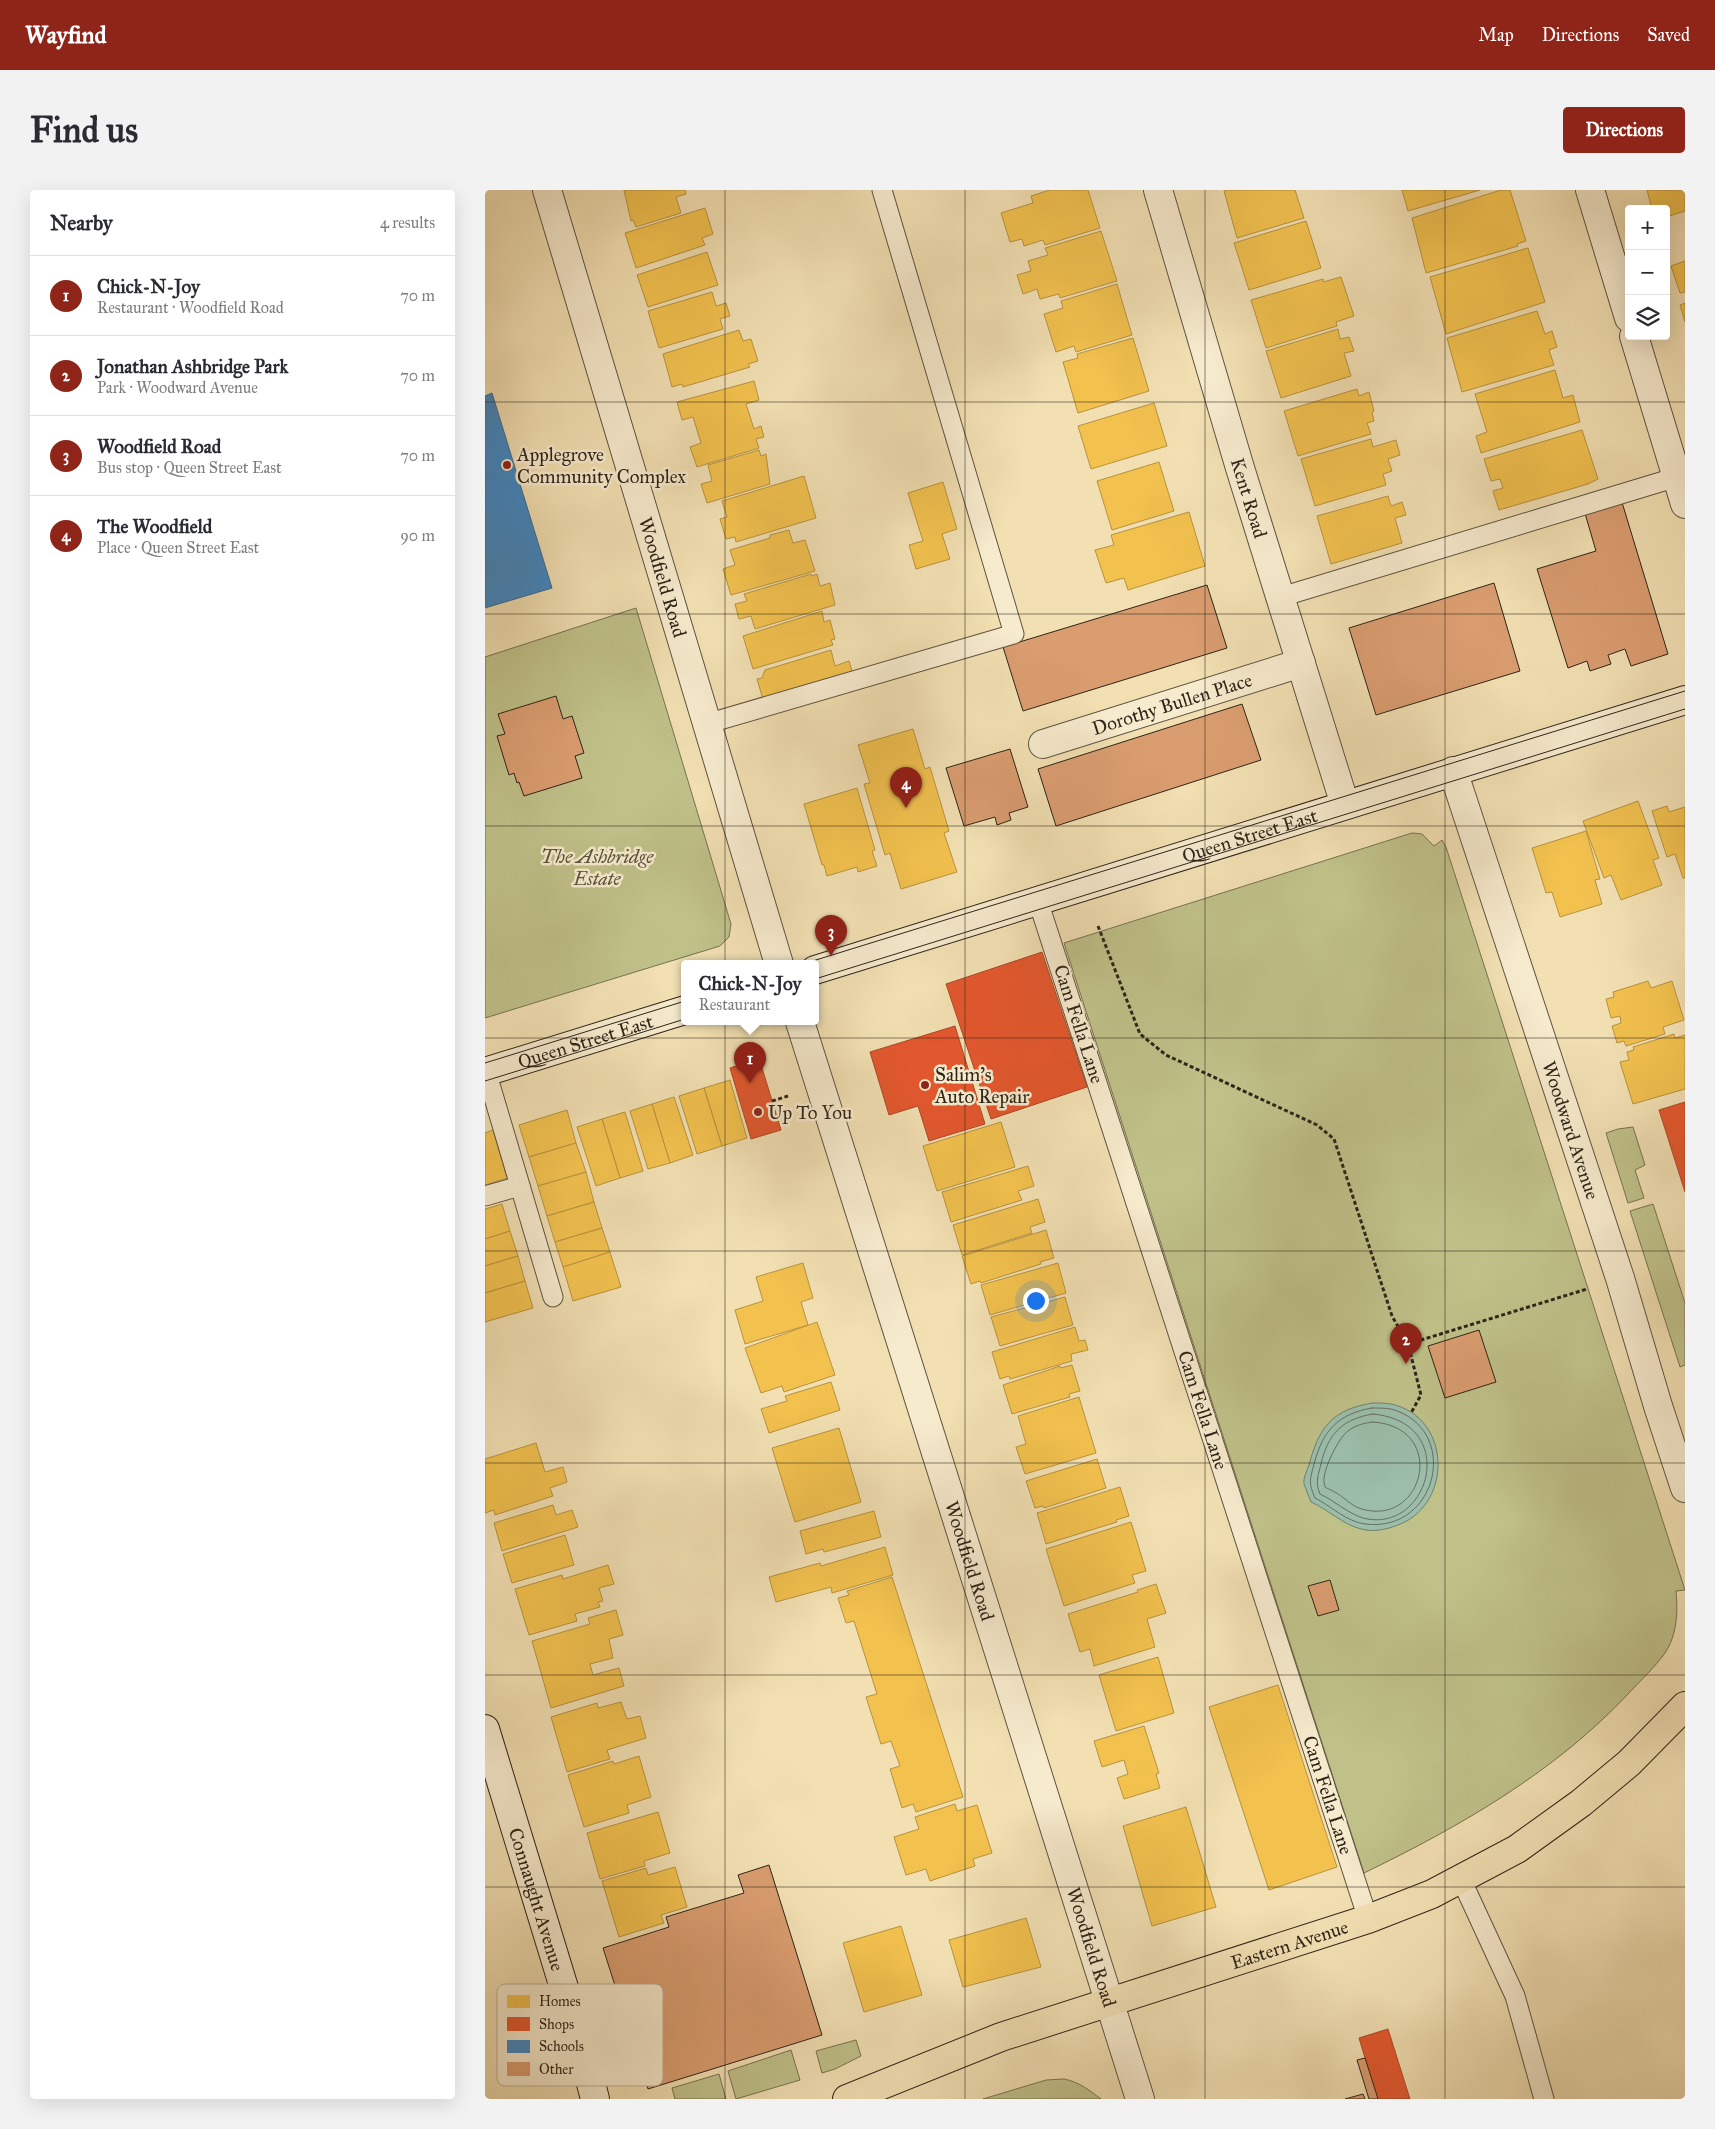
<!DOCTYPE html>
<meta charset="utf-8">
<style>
:root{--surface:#fff;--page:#f2f2f3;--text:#2b2b33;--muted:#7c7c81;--line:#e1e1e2;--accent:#8f2418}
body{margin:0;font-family:"IM FELL Great Primer",serif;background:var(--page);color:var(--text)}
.controls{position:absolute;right:15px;top:15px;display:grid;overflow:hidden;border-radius:5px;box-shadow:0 5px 20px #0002}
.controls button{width:45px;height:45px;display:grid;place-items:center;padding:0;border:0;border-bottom:1px solid var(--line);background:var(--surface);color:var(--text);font:25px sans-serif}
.you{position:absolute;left:550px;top:1110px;width:18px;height:18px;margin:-12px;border:4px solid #fff;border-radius:50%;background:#1a73e8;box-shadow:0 0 0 8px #1a73e833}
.badge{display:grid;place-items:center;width:32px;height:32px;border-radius:50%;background:var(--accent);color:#fff;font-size:16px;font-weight:700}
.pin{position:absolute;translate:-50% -41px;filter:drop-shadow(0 1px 2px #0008)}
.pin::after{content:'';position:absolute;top:26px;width:18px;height:15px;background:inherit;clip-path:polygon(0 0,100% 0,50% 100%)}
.popup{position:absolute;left:196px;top:770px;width:138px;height:65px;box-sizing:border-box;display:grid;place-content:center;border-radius:5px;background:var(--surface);filter:drop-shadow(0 1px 4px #0005);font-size:16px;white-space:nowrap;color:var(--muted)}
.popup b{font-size:19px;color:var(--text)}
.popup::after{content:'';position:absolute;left:50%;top:100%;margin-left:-10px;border:10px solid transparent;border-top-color:var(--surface)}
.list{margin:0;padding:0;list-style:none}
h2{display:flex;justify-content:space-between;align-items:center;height:65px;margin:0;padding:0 20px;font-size:21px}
h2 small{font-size:16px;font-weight:400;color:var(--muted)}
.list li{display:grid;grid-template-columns:32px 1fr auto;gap:15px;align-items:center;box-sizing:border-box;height:80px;padding:0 20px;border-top:1px solid var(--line)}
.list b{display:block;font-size:19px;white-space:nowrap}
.list p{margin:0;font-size:16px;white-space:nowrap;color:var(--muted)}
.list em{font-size:16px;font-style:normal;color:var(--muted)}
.icon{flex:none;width:28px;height:28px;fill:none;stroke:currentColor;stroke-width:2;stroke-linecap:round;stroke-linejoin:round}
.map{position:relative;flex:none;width:1200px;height:1909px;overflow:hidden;border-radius:5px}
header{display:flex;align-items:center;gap:30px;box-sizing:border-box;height:70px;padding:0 25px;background:var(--accent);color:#fff}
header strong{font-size:24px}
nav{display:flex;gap:28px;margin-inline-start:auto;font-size:18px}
.intro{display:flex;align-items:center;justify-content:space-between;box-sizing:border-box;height:120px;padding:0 30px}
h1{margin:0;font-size:35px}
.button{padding:12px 22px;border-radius:5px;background:var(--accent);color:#fff;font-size:18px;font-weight:700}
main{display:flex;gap:30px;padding:0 30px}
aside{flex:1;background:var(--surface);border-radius:5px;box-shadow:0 5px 20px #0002}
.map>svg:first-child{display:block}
.green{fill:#c0c189;stroke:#767251}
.water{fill:#9bbdaa;stroke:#6f8070}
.homes{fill:#f2c14e;stroke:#b7923e}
.shops{fill:#e4572e;stroke:#ad4828}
.schools{fill:#3f88c5;stroke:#3a6a91}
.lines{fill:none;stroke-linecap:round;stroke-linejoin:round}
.shore{stroke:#647062;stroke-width:1}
.building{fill:#da9d70;stroke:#2d2419}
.lane-casing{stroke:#5e5340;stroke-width:21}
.street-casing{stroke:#5e5340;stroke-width:30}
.secondary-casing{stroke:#2d2419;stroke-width:30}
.primary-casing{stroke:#2d2419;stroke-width:30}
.path{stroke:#2d2419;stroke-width:3;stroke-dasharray:4 2.5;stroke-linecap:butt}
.lane{stroke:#f7ebce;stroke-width:19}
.street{stroke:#f7ebce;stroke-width:28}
.secondary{stroke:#f7ebce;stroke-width:28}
.primary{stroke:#f2e0b3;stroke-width:28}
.tram{stroke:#2d2419;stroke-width:1}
.grid{fill:none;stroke:#2d2419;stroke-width:1;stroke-opacity:0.55}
.poi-dot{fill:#8f2418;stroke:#f7ebce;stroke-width:2}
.labels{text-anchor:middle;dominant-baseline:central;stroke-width:5;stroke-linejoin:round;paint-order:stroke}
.poi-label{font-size:19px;fill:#2d2419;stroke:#f7ebce;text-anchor:start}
.street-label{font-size:19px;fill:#2d2419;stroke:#f7ebce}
.park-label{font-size:19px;font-style:italic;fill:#59533b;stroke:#f7ebce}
.key{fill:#f7ebce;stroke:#baaf98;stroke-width:1}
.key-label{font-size:14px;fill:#2d2419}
</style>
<header>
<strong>Wayfind</strong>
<nav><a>Map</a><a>Directions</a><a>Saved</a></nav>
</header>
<div class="intro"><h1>Find us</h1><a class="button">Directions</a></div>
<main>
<aside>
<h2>Nearby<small>4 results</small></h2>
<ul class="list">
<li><span class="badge">1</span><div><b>Chick-N-Joy</b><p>Restaurant · Woodfield Road</p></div><em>70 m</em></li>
<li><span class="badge">2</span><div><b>Jonathan Ashbridge Park</b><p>Park · Woodward Avenue</p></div><em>70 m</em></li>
<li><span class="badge">3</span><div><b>Woodfield Road</b><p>Bus stop · Queen Street East</p></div><em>70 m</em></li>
<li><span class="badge">4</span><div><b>The Woodfield</b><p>Place · Queen Street East</p></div><em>90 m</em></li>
</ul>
</aside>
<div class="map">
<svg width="1200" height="1909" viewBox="0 0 1200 1909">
<rect width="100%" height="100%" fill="#f2e0b3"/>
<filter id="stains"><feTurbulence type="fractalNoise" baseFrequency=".004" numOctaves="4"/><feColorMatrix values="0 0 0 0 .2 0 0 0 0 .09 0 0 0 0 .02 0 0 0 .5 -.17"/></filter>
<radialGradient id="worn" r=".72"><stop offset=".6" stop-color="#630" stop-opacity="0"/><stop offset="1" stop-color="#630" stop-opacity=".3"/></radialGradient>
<g class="green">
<path d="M151,418L246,734L244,747L235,756L0,828V467Z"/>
<path d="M927,643L937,644L949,656L957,650L961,657L1200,1400L1191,1401C1193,1422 1192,1445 1180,1463C1170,1477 1156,1490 1144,1503C1070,1582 976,1636 879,1683L579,753Z"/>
<path d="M1148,937L1160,975L1150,980L1159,1008L1143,1013L1121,943L1133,939Z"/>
<path d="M1168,1014L1200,1113V1175L1195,1177L1145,1021Z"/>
<path d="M371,1850L376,1866L350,1879L337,1883L331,1861Z"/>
<path d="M306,1860L315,1890L251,1909L243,1881Z"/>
<path d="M234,1884L241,1909H190L187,1898Z"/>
<path d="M579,1889C594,1892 604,1900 616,1909H498L561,1890Z"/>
</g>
<path class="water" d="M887,1213C893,1213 900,1213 906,1214C968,1227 968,1318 910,1336C900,1340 887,1342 876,1339C857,1334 844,1320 826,1312C824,1306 821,1300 819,1294C818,1288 822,1281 824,1275C834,1237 847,1220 887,1213Z"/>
<g class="homes">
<path d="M139,0H200L201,4L191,7L196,23L151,37L148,30L146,31Z"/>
<path d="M565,0H603L615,38L560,55L558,50L539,56L537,49L525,52L516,23L548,13L546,6Z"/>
<path d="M743,0H810L819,28L752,48L739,1Z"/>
<path d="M917,0H995L923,21Z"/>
<path d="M1016,0H1025L1041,51L1032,54L1033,56L941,83L927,28Z"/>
<path d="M1162,0H1200V21L1181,27V19H1167Z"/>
<path d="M220,18L228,44L217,48L220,55L151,78L140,43Z"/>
<path d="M821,31L836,78L764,100L749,53Z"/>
<path d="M616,41L632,91L575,108L574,104L555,109L552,99L538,104L532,85L546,81L543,71L563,65L560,58Z"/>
<path d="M1043,58L1060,112L961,144L945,87Z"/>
<path d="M222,62L233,95L163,117L152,85Z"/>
<path d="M1200,71V102L1195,103L1186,76Z"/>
<path d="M856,87L869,126L851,132L852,136L781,158L766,110L838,89V92Z"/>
<path d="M632,94L647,145L591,162L589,156L571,162L559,124L578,118L576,111Z"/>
<path d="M227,102L231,116L241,113L245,126L235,129L238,139L174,158L163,121Z"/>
<path d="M1200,113V132L1195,115Z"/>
<path d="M1052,121L1060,144L1067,141L1072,157L1064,160L1069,175L977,202L962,148Z"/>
<path d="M853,139L855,149L864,147L869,161L859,163L866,186L796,208L781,161Z"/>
<path d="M254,140L258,151L266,149L273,171L263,174L265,177L198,197L197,194L187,197L178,164Z"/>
<path d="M648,148L664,201L593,223L578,172L593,168L592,164Z"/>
<path d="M1070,180L1078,208L1088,205L1095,232L996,263L991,246L1002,242L990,204Z"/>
<path d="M269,191L274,210L261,214L269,239L276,236L279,247L271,249L274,258L212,277L205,257L216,253L208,227L197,230L192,212Z"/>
<path d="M872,199L874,206L884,202L889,221L887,222L889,231L882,233L886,244L813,266L799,221Z"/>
<path d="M669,213L682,256L606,279L593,236Z"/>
<path d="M1097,240L1113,289L1103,294L1014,320L1008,301L1018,298L1015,289L1006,291L999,269Z"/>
<path d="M886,249L888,257L911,250L915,265L903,269L907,281L898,284L901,295L830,316L816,269Z"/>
<path d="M274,260L276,266L281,264L285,294L222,313L216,294L227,291L223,275Z"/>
<path d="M674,272L689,321L627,340L612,291Z"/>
<path d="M319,286L331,328L251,352L250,347L241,349L235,329L242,327L237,311Z"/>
<path d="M458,292L472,339L457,344L465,369L431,379L424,355L438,351L423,303Z"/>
<path d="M903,306L906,316L917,312L921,325L910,328L917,353L846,374L832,326Z"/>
<path d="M704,322L720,376L643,400L639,388L621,393L610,360L629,355L626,345Z"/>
<path d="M304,340L308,353L320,350L330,381L246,405L238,379L250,375L245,360L285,348V345Z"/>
<path d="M326,384L327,386L332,384L335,396L345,393L350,415L270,439L266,426L254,429L250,414L262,411L259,404Z"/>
<path d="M337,421L339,432L345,430L350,449L346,450L348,455L268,479L258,446Z"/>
<path d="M346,460L350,476L364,471L369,487L279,513L272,489L277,488L280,480Z"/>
<path d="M428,539L440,579L445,577L464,641L459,643L472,682L416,699L405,663L400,665L379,594L385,593L373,555Z"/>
<path d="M372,598L390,660L387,661L392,676L373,682L372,677L342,686L339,675H337L319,614Z"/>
<path d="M1153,611L1174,668L1168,670L1177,695L1136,710L1126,685L1119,688L1098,631Z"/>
<path d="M1182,616L1184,622L1200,617V688H1198L1190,664L1182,667L1167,621Z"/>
<path d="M1101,641L1115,689L1110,690L1117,714L1075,727L1067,702L1061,703L1047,658Z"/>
<path d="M1163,791L1166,798L1187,791L1199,830L1178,837L1180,844L1141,856L1139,851L1132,853L1127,836L1136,833L1135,826L1126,828L1121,809L1129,807L1128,802Z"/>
<path d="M1189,844L1190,848L1200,845V899L1148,914L1135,872L1144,870L1142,862L1149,860L1148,857Z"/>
<path d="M245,890L262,948L237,956L219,898Z"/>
<path d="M219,898L237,956L212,964L194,906Z"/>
<path d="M189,907L208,965L185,973L167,914Z"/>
<path d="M167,914L185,973L163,979L145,921Z"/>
<path d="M82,920L91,953L44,967L34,935Z"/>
<path d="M140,922L158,981L135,988L117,929Z"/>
<path d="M117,929L135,988L111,996L92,937Z"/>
<path d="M516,932L530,977L452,1001L438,956Z"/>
<path d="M8,940L22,988L0,995V943Z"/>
<path d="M91,953L101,982L53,996L44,967Z"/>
<path d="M543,976L549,996L533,1001L537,1010L466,1032L457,1002Z"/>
<path d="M101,982L109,1012L62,1026L53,996Z"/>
<path d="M553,1009L560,1032L545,1037L547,1043L477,1065L468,1035Z"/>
<path d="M109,1012L117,1038L70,1052L62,1026Z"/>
<path d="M17,1014L25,1041L0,1049V1019Z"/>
<path d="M117,1038L125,1062L78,1077L70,1052Z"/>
<path d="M561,1040L569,1068L555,1072L556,1074L496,1093L495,1091L486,1094L477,1066Z"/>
<path d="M25,1041L33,1066L0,1076V1049Z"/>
<path d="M125,1062L136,1097L88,1111L78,1077Z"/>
<path d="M33,1066L40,1091L0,1103V1076Z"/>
<path d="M318,1073L328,1108L316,1112L323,1135L260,1154L250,1120L278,1111L271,1087Z"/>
<path d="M573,1073L581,1103L505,1125L496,1095Z"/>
<path d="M40,1091L48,1118L0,1132V1103Z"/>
<path d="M580,1107L588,1135L515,1156L506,1127Z"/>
<path d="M332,1132L350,1185L299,1202L297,1196L276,1203L260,1158Z"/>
<path d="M590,1137L594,1151L600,1150L603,1160L586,1164L587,1171L525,1189L524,1186L515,1189L507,1162Z"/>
<path d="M587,1175L595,1201L584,1204L585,1207L527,1224L518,1195L575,1176V1178Z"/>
<path d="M346,1192L355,1220L284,1243L276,1219L302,1211L300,1206Z"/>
<path d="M594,1207L611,1263L540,1284L531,1257L541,1254L533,1226Z"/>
<path d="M354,1238L376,1312L310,1332L287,1258Z"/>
<path d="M51,1253L60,1282L78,1277L82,1292L65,1298L68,1306L10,1325L9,1320L0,1323V1269Z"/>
<path d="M612,1269L621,1298L559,1318L558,1316L550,1318L541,1291Z"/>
<path d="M635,1297L644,1326L631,1330L632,1332L561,1354L552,1323Z"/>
<path d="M68,1315L71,1325L87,1320L93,1337L17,1361L9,1333Z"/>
<path d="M389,1321L396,1347L339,1362L338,1359L321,1364L315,1341Z"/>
<path d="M646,1332L661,1381L647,1385L650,1393L579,1416L561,1359Z"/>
<path d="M80,1345L89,1375L27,1393L18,1364Z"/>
<path d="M400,1357L408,1385L347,1403L346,1397L291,1412L284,1387L335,1373L336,1376Z"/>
<path d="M123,1375L129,1394L114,1398L118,1411L113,1412L115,1417L90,1424L92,1431L44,1445L30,1399L77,1385L78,1389Z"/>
<path d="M407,1387L478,1607L431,1622L428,1614L417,1618L405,1579L415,1576L406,1551L396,1554L381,1507L392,1504L369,1431L361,1433L353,1408L364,1405L362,1401Z"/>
<path d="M671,1394L681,1423L662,1429L670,1457L609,1476L605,1459L595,1462L583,1424L653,1402L652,1400Z"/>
<path d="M131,1420L138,1445L124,1449L128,1468L105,1474L108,1485L134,1478L139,1496L66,1518L47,1451L105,1434L103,1428Z"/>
<path d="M673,1467L689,1523L631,1541L614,1485Z"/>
<path d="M793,1495L852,1677L784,1700L724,1517Z"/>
<path d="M136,1512L142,1529L155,1526L161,1548L122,1560L125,1569L82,1582L66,1527L112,1513L113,1518Z"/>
<path d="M659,1536L674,1583L671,1584L675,1598L639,1609L632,1588L643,1584L639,1570L617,1577L609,1551Z"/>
<path d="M154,1566L166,1607L142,1615L144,1623L99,1637L83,1585L128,1571L129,1574Z"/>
<path d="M470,1614L472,1621L492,1615L507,1663L488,1669L490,1676L445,1691L441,1679L421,1685L409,1647L434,1639L430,1627Z"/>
<path d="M701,1617L731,1717L667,1736L638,1636Z"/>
<path d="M173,1622L185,1663L159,1671L160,1676L115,1689L102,1643Z"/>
<path d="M190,1677L202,1717L176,1725L179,1733L134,1747L117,1691L161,1678L163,1685Z"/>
<path d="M541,1728L556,1777L478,1797L464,1750Z"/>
<path d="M416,1736L437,1805L379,1822L358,1753Z"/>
</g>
<g class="shops">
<path d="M557,762L602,897L506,929L461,794Z"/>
<path d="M470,836L500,934L444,951L433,916L404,925L385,862Z"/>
<path d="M274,868L296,940L266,949L245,878Z"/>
<path d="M1200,912V1002L1174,920Z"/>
<path d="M903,1839L925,1909H893L880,1868L874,1848Z"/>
</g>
<path class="schools" d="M7,203L67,398L0,418V206Z"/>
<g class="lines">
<g class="shore">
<path d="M887,1218C893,1218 900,1218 906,1219C976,1238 954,1343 880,1334C862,1332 846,1316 830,1308C823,1292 825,1290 829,1274C838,1240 853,1224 887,1218Z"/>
<path d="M888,1224C976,1232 945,1345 878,1328C862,1323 850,1311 835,1304C830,1292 833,1286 836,1274C843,1244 857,1229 888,1224Z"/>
<path d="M888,1232C962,1237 940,1333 881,1320C867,1318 860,1307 848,1301C848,1301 842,1298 841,1298C832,1288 854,1247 863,1241C871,1235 879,1233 888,1232Z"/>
</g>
</g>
<g class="building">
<path d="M1136,309L1183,464L1146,476L1140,459L1123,465L1126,474L1105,481L1102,471L1083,478L1052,379L1111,361L1099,320Z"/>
<path d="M1009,393L1035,481L891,525L864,438Z"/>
<path d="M722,395L742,458L538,521L518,457Z"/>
<path d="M71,506L78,529L87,526L99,563L90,566L97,588L39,606L34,592L32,593L29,583L24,585L12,546L20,544L13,524Z"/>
<path d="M757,514L776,570L571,636L553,579Z"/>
<path d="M525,559L543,617L524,623L526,630L512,635L510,627L479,636L461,578Z"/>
<path d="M994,1140L1011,1192L960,1208L943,1156Z"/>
<path d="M845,1390L854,1420L833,1426L823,1396Z"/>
<path d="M284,1675L337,1845L163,1899L118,1758L184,1737L181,1727L259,1703L253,1685Z"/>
<path d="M880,1868L893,1909H884L872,1870Z"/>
<path d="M878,1904L880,1909H860Z"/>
</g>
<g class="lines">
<defs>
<g id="lane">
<path d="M796,407L1192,287"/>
<path d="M221,534L529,444L397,0"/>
<path d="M553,711L883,1729"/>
<path d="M1,881L68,1107"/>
<path d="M0,1006L35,996"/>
<path d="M976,1689L1030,1806L1059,1909"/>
</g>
<g id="street">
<path id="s1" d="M62,0L294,774"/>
<path id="s2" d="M673,0L755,278L860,615"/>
<path d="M1105,0L1144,128"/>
<path d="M1149,146L1200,314"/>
<path id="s3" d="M558,554L816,473"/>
<path id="s4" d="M968,581L1135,1088L1173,1216L1200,1298"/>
<path id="s5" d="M315,832L655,1909"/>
</g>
<g id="secondary">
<path id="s6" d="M330,780L1200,510"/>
<path id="s7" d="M0,882L200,820"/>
<path id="s8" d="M0,1539L94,1847L110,1909"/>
</g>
<g id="primary">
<path id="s9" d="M362,1909L516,1847L883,1729L947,1704L1032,1659L1096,1613L1144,1573L1200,1516"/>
</g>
</defs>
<use href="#lane" class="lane-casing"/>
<use href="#street" class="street-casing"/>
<use href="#secondary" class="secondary-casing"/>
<use href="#primary" class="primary-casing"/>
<g class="path">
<path d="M613,736L655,844L681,865L832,935L849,949L907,1126L923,1154L936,1205L926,1223"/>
<path d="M287,911L303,906"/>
<path d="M923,1154L1102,1099"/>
</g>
<use href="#lane" class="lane"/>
<use href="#street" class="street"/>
<use href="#secondary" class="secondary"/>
<use href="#primary" class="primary"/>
<g class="tram">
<path d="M318,774L1200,501"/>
<path d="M330,789L1200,519"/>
<path d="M0,873L200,811"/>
<path d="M0,891L200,829"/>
</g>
</g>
<path class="grid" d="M240,0V1909M480,0V1909M720,0V1909M960,0V1909M0,212H1200M0,424H1200M0,636H1200M0,848H1200M0,1061H1200M0,1273H1200M0,1485H1200M0,1697H1200"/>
<g class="poi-dot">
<circle cx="22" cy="275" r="5"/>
<circle cx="440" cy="895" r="5"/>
<circle cx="273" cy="922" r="5"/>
</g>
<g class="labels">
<g class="poi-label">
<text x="32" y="264">Applegrove<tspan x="32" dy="22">Community Complex</tspan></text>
<text x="450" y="884">Salim’s<tspan x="450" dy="22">Auto Repair</tspan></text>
<text x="283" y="922">Up To You</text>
</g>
<g class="street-label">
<text stroke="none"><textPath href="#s2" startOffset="321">Kent Road</textPath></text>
<text stroke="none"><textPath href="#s1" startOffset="404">Woodfield Road</textPath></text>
<text stroke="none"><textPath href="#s3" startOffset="135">Dorothy Bullen Place</textPath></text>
<text stroke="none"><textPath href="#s6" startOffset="455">Queen Street East</textPath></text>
<text transform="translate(594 834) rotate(72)">Cam Fella Lane</text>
<text stroke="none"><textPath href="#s7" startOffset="105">Queen Street East</textPath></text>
<text stroke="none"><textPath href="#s4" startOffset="378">Woodward Avenue</textPath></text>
<text transform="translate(718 1220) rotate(72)">Cam Fella Lane</text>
<text stroke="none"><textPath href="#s5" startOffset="565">Woodfield Road</textPath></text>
<text transform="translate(843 1605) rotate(72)">Cam Fella Lane</text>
<text stroke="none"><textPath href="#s8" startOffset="178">Connaught Avenue</textPath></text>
<text stroke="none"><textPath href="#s9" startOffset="469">Eastern Avenue</textPath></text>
<text stroke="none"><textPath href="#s5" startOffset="970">Woodfield Road</textPath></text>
</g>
<g class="park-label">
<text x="112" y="666">The Ashbridge<tspan x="112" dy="22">Estate</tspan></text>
</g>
</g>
<rect x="12" y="1794" width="166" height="102" rx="8" class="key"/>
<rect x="22" y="1805" width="23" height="13" fill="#f2c14e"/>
<rect x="22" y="1827" width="23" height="14" fill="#e4572e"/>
<rect x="22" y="1850" width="23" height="13" fill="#3f88c5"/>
<rect x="22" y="1872" width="23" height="14" fill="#da9d70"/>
<g class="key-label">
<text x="54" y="1816">Homes</text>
<text x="54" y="1839">Shops</text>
<text x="54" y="1861">Schools</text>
<text x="54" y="1884">Other</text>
</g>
<rect width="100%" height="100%" filter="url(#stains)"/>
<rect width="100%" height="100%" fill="url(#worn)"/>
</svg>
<div class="controls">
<button>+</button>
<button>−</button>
<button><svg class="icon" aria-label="layers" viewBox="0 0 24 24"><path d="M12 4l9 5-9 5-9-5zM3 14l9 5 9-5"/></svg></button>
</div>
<div class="you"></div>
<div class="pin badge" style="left:265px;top:893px">1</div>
<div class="popup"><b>Chick-N-Joy</b>Restaurant</div>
<div class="pin badge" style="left:921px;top:1174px">2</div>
<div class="pin badge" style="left:346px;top:766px">3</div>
<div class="pin badge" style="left:421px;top:618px">4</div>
</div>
</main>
